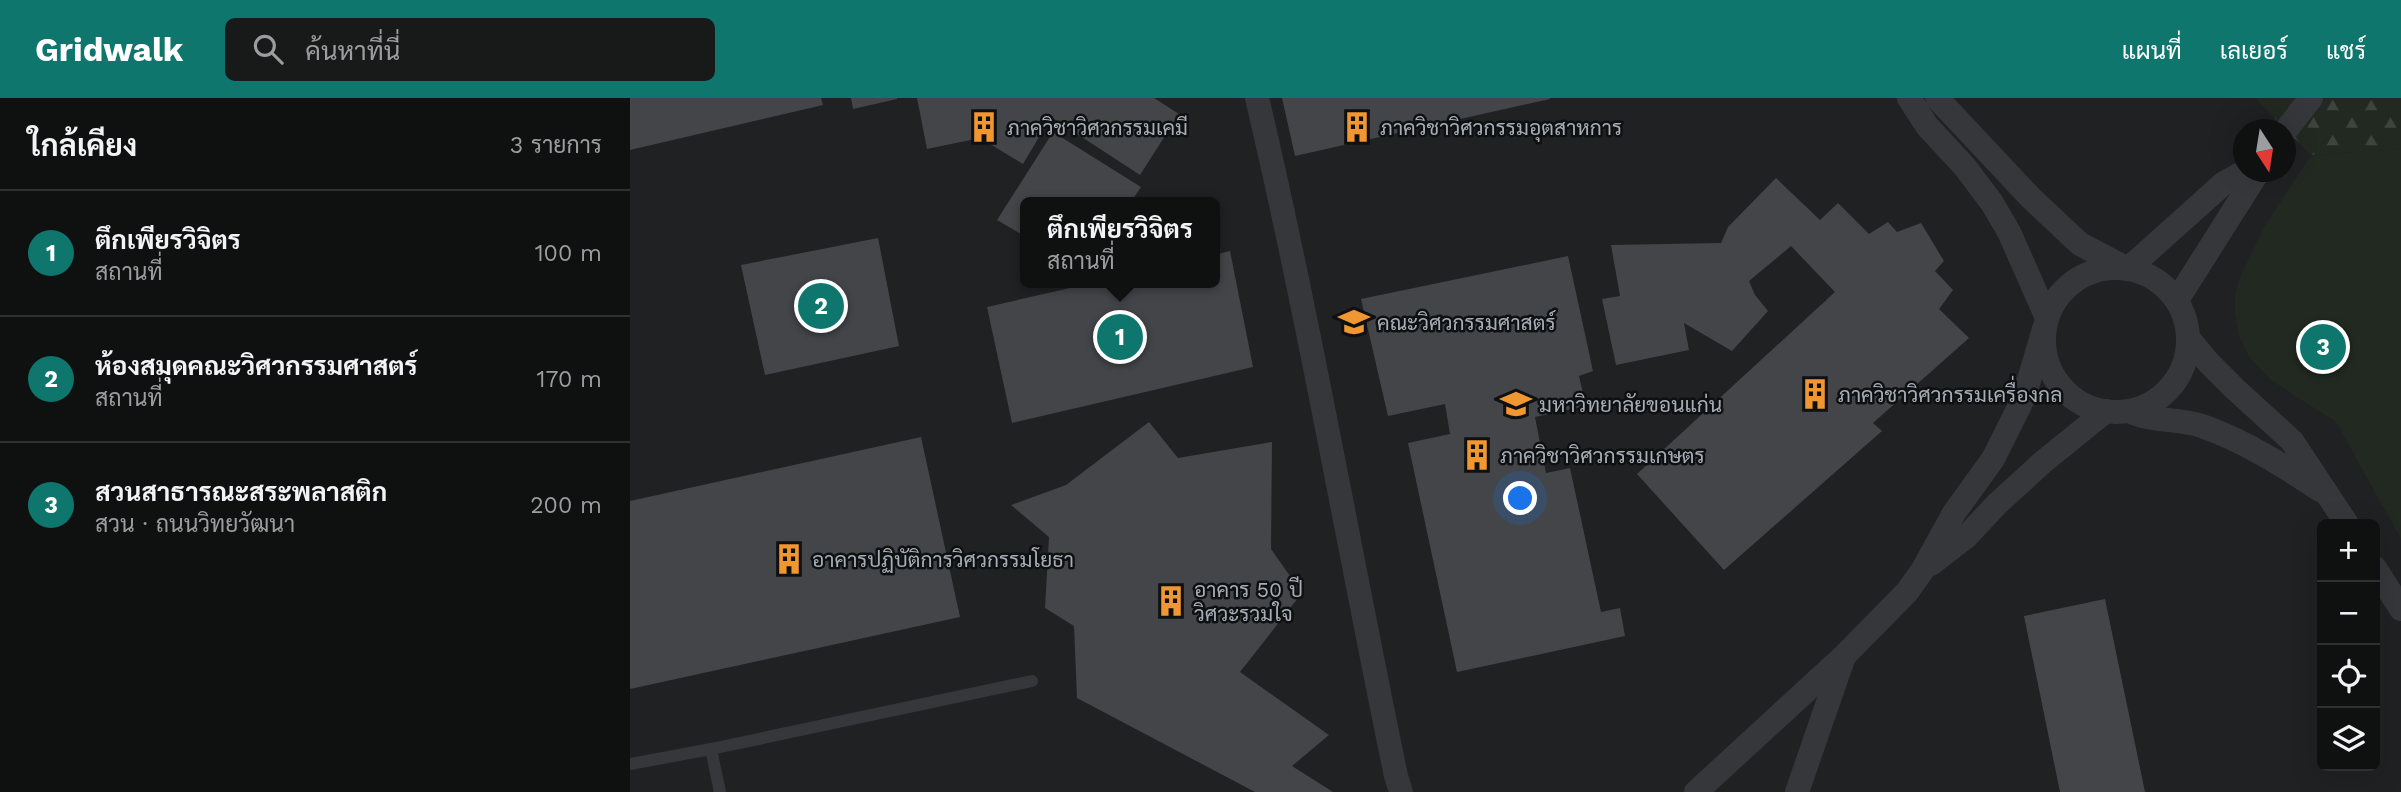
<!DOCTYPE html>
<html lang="th">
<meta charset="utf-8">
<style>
:root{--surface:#0f1010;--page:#181919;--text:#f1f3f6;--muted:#9b9d9f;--line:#2f3030;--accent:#0f766e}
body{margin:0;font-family:"Work Sans",Sarabun,sans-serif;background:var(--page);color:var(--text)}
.controls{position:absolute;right:21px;bottom:21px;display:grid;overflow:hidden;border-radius:10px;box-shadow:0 7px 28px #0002}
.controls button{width:63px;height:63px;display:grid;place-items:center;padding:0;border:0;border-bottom:2px solid var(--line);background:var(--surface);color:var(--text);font:35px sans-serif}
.compass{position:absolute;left:1603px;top:21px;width:63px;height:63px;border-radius:50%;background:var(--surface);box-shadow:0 7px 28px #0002;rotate:168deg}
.you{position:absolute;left:891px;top:401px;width:24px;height:24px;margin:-18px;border:5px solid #fff;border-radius:50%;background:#1a73e8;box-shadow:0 0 0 10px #1a73e833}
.badge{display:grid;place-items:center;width:46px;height:46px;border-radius:50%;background:var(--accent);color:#fff;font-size:23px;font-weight:700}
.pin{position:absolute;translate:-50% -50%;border:4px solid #fff;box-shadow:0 2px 7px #0006}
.popup{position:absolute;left:390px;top:99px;width:200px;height:91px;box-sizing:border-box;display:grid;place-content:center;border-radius:10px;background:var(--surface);filter:drop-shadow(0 2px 5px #0005);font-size:23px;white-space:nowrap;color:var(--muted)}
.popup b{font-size:26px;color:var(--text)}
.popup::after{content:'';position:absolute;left:50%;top:100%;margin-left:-14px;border:14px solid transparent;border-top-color:var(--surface)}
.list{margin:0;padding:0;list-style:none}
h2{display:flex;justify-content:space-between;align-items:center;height:91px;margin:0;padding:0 28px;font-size:30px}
h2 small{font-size:23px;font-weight:400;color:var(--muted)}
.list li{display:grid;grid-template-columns:46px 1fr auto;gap:21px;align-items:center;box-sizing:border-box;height:126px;padding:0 28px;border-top:2px solid var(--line)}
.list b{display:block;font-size:26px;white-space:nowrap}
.list p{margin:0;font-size:23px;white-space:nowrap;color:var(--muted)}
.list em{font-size:23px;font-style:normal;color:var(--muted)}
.icon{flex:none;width:38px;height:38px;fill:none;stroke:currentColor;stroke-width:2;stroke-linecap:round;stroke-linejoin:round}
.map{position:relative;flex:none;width:1771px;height:694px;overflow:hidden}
header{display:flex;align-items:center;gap:42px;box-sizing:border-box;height:98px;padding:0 35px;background:var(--accent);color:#fff}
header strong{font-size:33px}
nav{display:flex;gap:38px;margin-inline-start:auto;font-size:24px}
.search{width:490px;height:63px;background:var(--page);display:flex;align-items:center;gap:18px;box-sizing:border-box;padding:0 24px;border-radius:10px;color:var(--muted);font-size:26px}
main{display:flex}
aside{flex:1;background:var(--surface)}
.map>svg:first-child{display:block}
.built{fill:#202123;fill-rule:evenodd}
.forest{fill:url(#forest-firs)}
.park{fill:#212921}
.building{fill:#434549}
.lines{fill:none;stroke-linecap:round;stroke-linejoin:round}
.service{stroke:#35373b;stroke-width:12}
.minor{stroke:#35373b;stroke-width:24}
.labels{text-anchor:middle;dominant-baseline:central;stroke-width:5;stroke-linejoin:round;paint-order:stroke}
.poi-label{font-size:21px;fill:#a6adb6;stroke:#0f1011;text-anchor:start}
</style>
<header>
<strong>Gridwalk</strong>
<div class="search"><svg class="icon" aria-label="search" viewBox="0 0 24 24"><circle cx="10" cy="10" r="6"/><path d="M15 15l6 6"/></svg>ค้นหาที่นี่</div>
<nav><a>แผนที่</a><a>เลเยอร์</a><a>แชร์</a></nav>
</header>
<main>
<aside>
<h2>ใกล้เคียง<small>3 รายการ</small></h2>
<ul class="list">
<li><span class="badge">1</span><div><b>ตึกเพียรวิจิตร</b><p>สถานที่</p></div><em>100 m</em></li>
<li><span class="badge">2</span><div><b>ห้องสมุดคณะวิศวกรรมศาสตร์</b><p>สถานที่</p></div><em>170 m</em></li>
<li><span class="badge">3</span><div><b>สวนสาธารณะสระพลาสติก</b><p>สวน · ถนนวิทยวัฒนา</p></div><em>200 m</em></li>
</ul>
</aside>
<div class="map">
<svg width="1771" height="694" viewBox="0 0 1771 694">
<defs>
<pattern id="forest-firs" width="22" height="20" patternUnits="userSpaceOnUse" patternTransform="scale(1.75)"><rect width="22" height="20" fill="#212921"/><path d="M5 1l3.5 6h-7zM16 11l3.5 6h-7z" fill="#3e453f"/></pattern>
</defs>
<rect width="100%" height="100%" fill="#141516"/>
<path class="built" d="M0,0H1771V694H0ZM1614,32H1656V74H1614ZM396,104H584V185H396ZM1692,426H1745V668H1692Z"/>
<path class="forest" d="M1625,0H1771V51L1681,57Z"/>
<path class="park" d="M1771,51V441L1706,324L1642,283L1620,260L1609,238L1605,216V196L1610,179L1634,129L1681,57Z"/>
<g class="building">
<path d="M0,0H191L193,7L0,52Z"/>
<path d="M221,0H267V1L223,11Z"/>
<path d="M287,0H524L549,16L510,77L421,19L393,66L350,40L297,51Z"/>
<path d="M652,0H920V1L665,58Z"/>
<path d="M423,34L511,89L501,104H396V139L367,122Z"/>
<path d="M1146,80L1190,122L1208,105L1239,136L1258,124L1267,134L1291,125L1314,163L1305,173L1323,192L1309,211L1339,240L1243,325L1252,333L1094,472L1007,376L1205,194L1161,148L1119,183L1125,197L1138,213L1102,253L1054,225L1059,252L986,267L972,201L990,198L981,147L1091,145L1098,129Z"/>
<path d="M248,140L269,248L135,277L111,167Z"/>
<path d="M600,153L623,269L382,325L357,209L462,185H584V157Z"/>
<path d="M938,158L963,273L949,278L956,308L905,319L916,375L940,370L971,514L990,510L995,538L827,574L778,345L820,336L815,306L758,318L731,201Z"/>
<path d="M519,324L548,360L642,344L641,451L672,495L610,574L699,637L662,668L703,694H625L447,600L444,528L415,510L419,439L381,407L436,387Z"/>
<path d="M291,339L330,519L0,591V403Z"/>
<path d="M1475,501L1515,694H1430L1394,518Z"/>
</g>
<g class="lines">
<g class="service">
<path d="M81,651L402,583"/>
<path d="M0,666L81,651L90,694"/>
</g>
<g class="minor">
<path d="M627,0C680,225 719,452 766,678L771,694"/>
<path d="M1279,0L1297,28L1335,69L1362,105L1379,134L1417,220"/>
<path d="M1307,0L1401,100L1450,146L1498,171L1594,85L1614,74"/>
<path d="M1656,32L1681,0"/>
<circle cx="1486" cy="242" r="72"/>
<path d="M1547,202L1628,74"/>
<path d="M1558,240L1578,264L1605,291L1662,343L1717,426"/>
<path d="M1499,313C1521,324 1548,320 1572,328C1615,343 1652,367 1690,392"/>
<path d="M1301,466L1336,439L1367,406L1413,364L1476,313"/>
<path d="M1745,470L1771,511"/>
<path d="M1066,694L1215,557L1277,494L1292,473L1324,415L1363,361L1394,299L1414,231"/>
<path d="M1167,694L1213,561"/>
</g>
</g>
<defs>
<symbol id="building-bare" viewBox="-9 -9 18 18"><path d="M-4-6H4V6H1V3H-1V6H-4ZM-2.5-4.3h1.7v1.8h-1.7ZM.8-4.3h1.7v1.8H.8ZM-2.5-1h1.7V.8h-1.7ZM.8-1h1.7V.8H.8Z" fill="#f19732" stroke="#0f1011" stroke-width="2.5" paint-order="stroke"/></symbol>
<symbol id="university-bare" viewBox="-9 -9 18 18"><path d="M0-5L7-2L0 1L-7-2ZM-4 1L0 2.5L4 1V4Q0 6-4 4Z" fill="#f19732" stroke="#0f1011" stroke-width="2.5" paint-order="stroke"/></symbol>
</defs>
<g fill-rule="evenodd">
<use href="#building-bare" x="332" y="7" width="44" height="44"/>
<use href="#building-bare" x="705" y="7" width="44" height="44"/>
<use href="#university-bare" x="702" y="202" width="44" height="44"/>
<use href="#building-bare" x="1163" y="274" width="44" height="44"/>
<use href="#university-bare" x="864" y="284" width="44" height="44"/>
<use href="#building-bare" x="825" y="335" width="44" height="44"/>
<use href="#building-bare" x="137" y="439" width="44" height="44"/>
<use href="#building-bare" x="519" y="481" width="44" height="44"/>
</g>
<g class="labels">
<g class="poi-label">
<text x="377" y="29">ภาควิชาวิศวกรรมเคมี</text>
<text x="750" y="29">ภาควิชาวิศวกรรมอุตสาหการ</text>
<text x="747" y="224">คณะวิศวกรรมศาสตร์</text>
<text x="1208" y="296">ภาควิชาวิศวกรรมเครื่องกล</text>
<text x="909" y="306">มหาวิทยาลัยขอนแก่น</text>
<text x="870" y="357">ภาควิชาวิศวกรรมเกษตร</text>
<text x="182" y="461">อาคารปฏิบัติการวิศวกรรมโยธา</text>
<text x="564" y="491">อาคาร 50 ปี<tspan x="564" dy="24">วิศวะรวมใจ</tspan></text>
</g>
</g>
</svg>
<div class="controls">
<button>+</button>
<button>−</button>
<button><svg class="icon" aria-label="locate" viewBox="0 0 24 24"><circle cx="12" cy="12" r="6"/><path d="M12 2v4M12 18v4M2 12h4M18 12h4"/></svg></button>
<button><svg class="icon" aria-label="layers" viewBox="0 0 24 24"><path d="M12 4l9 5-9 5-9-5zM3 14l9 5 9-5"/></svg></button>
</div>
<svg class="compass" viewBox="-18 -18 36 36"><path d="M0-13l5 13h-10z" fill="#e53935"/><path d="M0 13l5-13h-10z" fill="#9b9d9f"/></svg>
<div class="you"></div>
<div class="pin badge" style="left:490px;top:239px">1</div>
<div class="popup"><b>ตึกเพียรวิจิตร</b>สถานที่</div>
<div class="pin badge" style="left:191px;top:208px">2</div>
<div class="pin badge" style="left:1693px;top:249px">3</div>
</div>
</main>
